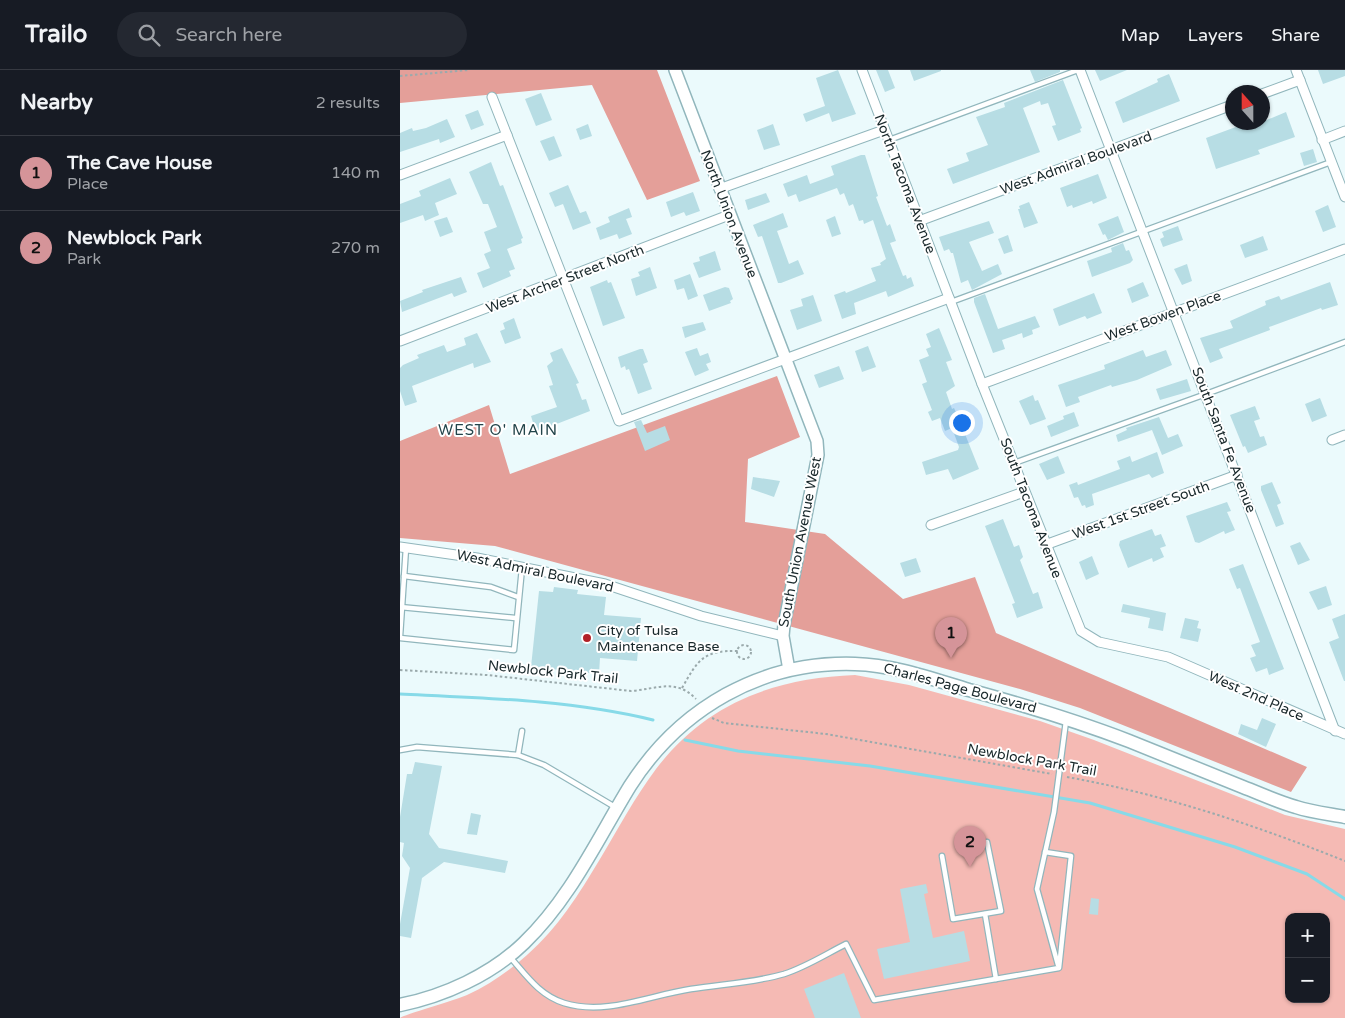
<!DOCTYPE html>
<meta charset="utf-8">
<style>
:root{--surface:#171b24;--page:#242831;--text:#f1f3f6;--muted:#9ea1a6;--line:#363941;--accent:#d59499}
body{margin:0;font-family:"Varela Round",sans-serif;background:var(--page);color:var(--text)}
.controls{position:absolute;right:15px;bottom:15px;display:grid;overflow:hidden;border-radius:10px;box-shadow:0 1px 4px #0004}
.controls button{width:45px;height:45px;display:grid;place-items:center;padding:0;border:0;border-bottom:1px solid var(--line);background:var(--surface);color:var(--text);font:25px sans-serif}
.compass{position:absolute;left:825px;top:15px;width:45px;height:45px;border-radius:50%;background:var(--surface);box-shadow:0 1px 4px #0004;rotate:339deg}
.you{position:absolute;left:561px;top:352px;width:18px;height:18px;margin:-12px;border:4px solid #fff;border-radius:50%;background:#1a73e8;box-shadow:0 0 0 8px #1a73e833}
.badge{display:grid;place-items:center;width:32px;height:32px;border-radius:50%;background:var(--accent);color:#111;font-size:16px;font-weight:700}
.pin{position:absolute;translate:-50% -41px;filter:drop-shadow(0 1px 2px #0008)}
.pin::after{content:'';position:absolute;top:26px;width:18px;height:15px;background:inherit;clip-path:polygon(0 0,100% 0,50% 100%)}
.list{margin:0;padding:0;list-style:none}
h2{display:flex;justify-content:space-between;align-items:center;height:65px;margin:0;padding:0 20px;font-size:21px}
h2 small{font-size:16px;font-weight:400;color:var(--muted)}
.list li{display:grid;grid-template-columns:32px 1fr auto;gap:15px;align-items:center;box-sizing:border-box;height:75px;padding:0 20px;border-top:1px solid var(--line)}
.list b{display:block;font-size:19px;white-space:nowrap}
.list p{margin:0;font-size:16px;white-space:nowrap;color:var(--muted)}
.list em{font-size:16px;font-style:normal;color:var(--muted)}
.icon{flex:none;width:28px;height:28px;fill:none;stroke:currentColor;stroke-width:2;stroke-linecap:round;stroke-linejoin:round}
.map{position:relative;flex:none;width:945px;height:948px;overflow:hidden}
header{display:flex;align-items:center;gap:30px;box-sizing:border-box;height:70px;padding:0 25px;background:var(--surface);border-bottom:1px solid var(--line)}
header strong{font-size:24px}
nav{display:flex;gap:28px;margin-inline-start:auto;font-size:18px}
.search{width:350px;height:45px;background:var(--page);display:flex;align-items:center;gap:12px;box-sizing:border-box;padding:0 18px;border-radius:28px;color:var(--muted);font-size:19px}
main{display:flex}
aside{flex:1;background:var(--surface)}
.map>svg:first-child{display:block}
.green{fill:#f5bab4;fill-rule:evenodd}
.forest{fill:#e49f99}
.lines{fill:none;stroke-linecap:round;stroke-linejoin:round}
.stream{stroke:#87dae8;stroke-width:3}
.building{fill:#b7dde4}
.service-casing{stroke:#91b6bc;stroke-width:7}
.minor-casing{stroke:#91b6bc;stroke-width:11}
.tertiary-casing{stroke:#91b6bc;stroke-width:14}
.secondary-casing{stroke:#91b6bc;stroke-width:15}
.path{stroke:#9baaac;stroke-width:2;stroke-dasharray:2.5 2.5;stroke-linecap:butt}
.service{stroke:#fff;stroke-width:4.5}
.minor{stroke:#fff;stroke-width:9}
.tertiary{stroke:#fff;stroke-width:11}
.secondary{stroke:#fff;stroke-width:12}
.poi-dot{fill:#b22128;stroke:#fff;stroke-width:2}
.labels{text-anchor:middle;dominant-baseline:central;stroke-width:4;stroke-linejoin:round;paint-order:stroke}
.street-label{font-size:14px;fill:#19282b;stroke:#fff}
.poi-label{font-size:14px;fill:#19282b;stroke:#fff;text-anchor:start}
.neighbourhood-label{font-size:15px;letter-spacing:1px;fill:#22444a;stroke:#fff}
</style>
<header>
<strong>Trailo</strong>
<div class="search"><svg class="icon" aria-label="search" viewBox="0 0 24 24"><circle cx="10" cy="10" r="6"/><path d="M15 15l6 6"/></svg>Search here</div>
<nav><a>Map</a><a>Layers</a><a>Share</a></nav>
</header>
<main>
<aside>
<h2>Nearby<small>2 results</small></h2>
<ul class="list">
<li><span class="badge">1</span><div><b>The Cave House</b><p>Place</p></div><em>140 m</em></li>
<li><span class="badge">2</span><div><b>Newblock Park</b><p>Park</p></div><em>270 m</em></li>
</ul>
</aside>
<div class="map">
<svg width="945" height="948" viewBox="0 0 945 948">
<rect width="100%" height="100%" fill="#ebfafc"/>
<path class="green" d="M455,605L509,615L640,651L694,670L885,745L945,759V948H0C3,945 56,930 67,925C89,915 109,901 127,885C158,858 179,824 200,789C218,759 235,727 256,699C306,633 375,608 455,605ZM889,847H926V929H889Z"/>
<g class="forest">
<path d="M0,0H257L300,111L247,130L192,15L0,33Z"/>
<path d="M377,306L400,367L348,389L345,452L425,464L503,529L575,507L596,563L907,697L891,722L680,638L620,619L95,476L0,468V371L89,335L110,404Z"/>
</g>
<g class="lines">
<g class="stream">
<path d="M0,624C85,628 170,630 253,650"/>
<path d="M285,670L338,681L470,696L690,733L835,777L907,804L945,829"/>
</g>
</g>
<g class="building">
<path d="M438,0L456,44L432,52L429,43L406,52L403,44L425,36L416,8Z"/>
<path d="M476,0H488L495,18L485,22Z"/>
<path d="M510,0H541V1L514,11Z"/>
<path d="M630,0H660V2L635,12Z"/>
<path d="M695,0H727L700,11Z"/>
<path d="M918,0H945V6L923,14Z"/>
<path d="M769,4L780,31L723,53L715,32L758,12L757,9Z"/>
<path d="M663,10L682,58L680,59L681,62L658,71L652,56L656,55L648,33L641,35L640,31L623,38L640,82L553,114L547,99L569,91L566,83L588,75L576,47L605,37L604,33Z"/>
<path d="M141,23L152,50L136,56L125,29Z"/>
<path d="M78,40L84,55L71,60L65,45Z"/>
<path d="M886,42L895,67L858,80L860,84L816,99L806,68L844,54V57L862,52Z"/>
<path d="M47,49L55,67L40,73L39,69L0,82V63L12,58L13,61L26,58Z"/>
<path d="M188,54L192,66L180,70L176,59Z"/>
<path d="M373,54L380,75L364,80L357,60Z"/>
<path d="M154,66L162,86L149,91L140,71Z"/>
<path d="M913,79L917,92L904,96L900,83Z"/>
<path d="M461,85H465L478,126L476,127L487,156L490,154L496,171L490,173L503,206L506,205L507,209L511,207L514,216L488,227L486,221L454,233L456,244L442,249L434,225L445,221L446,223L476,211L471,198L481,195L480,193L486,189L473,150L464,154L463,150L459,151L453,134L449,136L444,123L440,125L437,118L399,132L396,124L388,127L383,114L407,105L410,114L429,107L434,105L431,96Z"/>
<path d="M91,92L100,116L103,115L123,168L121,169L122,173L107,179L115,199L109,201L111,206L83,218L77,203L90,198L84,184L91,181L84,162L97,157L88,134H83L69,102Z"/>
<path d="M698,104L707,128L693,134L692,131L673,138L672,135L667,137L660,118Z"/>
<path d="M50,108L57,124L35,133L39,145L25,151L23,145L0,153V134L21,126L19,121Z"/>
<path d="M168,115L180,143L186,141L191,153L173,160L163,134L155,137L149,123Z"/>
<path d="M293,122L300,141L286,146L284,142L271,147L266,132Z"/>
<path d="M366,123L370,132L348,140L345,130Z"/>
<path d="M629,132L638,153L624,158L618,139H620L619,136Z"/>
<path d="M928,135L936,157L923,162L915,141Z"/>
<path d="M229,138L232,147L226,149L232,164L219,169L217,164L200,170L196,158L210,152L208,147Z"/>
<path d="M383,143L388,157L377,161L389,194L398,190L404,204L381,213H378L362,166L358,167L353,155Z"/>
<path d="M435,146L441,164L432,167L426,150Z"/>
<path d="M718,146L724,162L708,170L705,164L703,165L698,154Z"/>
<path d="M47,147L53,162L40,167L34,151Z"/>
<path d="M589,151L594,163L569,172L582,201L598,194L602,204L572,220L568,210L561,213L553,183H551L549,179L544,181L539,167Z"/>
<path d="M778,156L783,170L763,177L760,169L764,167L762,162Z"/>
<path d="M608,165L613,181L604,184L598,169Z"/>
<path d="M863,166L868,180L845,188L840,175Z"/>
<path d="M723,173L726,181L729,180L733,190L730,193L692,207L687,191L712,182L711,178Z"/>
<path d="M315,181L321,200L299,208L293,193L300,191L299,187Z"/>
<path d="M787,194L792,211L782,215L774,199Z"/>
<path d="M250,197L257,218L236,226L231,209L240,206L238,202Z"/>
<path d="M290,204L298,226L288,230L284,218L277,220L274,210Z"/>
<path d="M61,207L67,222L54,227L52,223L2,242L0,231L23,222L22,220Z"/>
<path d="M207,210L208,213L211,212L225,248L203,256L190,217Z"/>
<path d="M743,212L749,226L732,233L727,219Z"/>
<path d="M930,212L938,235L922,240L921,238L869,257L870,260L819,279L823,288L810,293L800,268L833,258L830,251L866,235L865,231L879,226L881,230Z"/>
<path d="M325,217L329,218L333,229L330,231L331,233L309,241L303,225Z"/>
<path d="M694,223L702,243L687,249L685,246L659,256L653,239Z"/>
<path d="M585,224L598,259L635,246L640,257L632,260L633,264L623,268L622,263L602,270L605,279L593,283L574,232V228Z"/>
<path d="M413,225L422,251L397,260L390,240L403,236L401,229Z"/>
<path d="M114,248L121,268L105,274L100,261L105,259L103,253Z"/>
<path d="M303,252L306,260L285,268L282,257Z"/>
<path d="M539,258L552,290L546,292L555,316L546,322L552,339L554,338L559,349L579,399L553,410L548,399L526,405L522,392L558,380L559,377L552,358L545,361L540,348L532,351L528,342L532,340L522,314L527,312L519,290L529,286L526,279L531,277L526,264Z"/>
<path d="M77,263L91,292L74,298L73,293L12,316L17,332L5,336L0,321V298L3,295L19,288L17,285L44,275L47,282L66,275L64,268Z"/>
<path d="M468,276L476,297L462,302L455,281Z"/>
<path d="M162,278L179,313L176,314L182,330L186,329L190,341L136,362L131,346L157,337L149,316L153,315L147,296L153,291L150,283Z"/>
<path d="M297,278L300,286L308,283L311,292L306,294L309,300L295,306L285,282Z"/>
<path d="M240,279H243L248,292L243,294L252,319L238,324L229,299L226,300L225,296L221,298L218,287Z"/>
<path d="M743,280L746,287L766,280L772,295L737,310L712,317L711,315L678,327L680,332L666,337L658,315L705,299L704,295Z"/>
<path d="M439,296L444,309L419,318L414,305Z"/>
<path d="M787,309L791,321L760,330L756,319Z"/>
<path d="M633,325L635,331L638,330L646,349L630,355L619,331Z"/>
<path d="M920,328L927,346L912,352L905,334Z"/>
<path d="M855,336L860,349L854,351L860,367L864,366L867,375L848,383L845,376L843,377L830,345Z"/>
<path d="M674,342L679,356L651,367L647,356L664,349L663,346Z"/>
<path d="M759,347L768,368L778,364L783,376L762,385L752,360L718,372L716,365L727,360L726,358Z"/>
<path d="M241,350L247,363L265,356L270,370L245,381L234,352Z"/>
<path d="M757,382L764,403L752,408L749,404L692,424L694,435L686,438L685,435L682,436L678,427L674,428L669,415L677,412L678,415L720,399L717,391L730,386L732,392Z"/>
<path d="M658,386L665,403L647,410L639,394Z"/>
<path d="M353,407L380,411L374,427L351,419Z"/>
<path d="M872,412L881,433L877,435L884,454L876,457L861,420V416Z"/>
<path d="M827,432L831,441L827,442L835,460L825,464L824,461L799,473L795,472L786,446Z"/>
<path d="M603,449L614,477L619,475L623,487L620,490L633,524L638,522L643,538L617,548L612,534L615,533L585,456Z"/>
<path d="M752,459L755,466L761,464L766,476L760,478L764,487L753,492L752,488L728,498L719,475L720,471Z"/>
<path d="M900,472L910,490L898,495L890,476Z"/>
<path d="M692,486L699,504L686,510L679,492Z"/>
<path d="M516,488L521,502L505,507L500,493Z"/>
<path d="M843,494L884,599L869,605L867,598L856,602L850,588L856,586L851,575L860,572L840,518L837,519L829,499Z"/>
<path d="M926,516L932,535L918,540L909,522Z"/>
<path d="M154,517L178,520L177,524L206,527L204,545L241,548L237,591L200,588L199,604L131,597L139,521L153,522Z"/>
<path d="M723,534L766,543L763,561L748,558L750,548L721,542Z"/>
<path d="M945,544V611H944L929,572L939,568L932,549Z"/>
<path d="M785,548L799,551L797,558L801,559L798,572L780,568Z"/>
<path d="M862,648L876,654L866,677L838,664L841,654L857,660Z"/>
<path d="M15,692L42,696L29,764L39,778L108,791L105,803L44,792L22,808L11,868L0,866V854L10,798L2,786L4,773L0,772V747L7,704H12Z"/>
<path d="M71,743L81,745L77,765L67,764Z"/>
<path d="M526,814L528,823L524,824L533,868L564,861L570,891L484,909L477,879L510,872L500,819Z"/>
<path d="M691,828L699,829L698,845L689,844Z"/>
<path d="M444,903L461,948H415L404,919Z"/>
</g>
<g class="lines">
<defs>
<g id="service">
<path d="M489,70L678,0"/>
<path d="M551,232L931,92"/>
<path d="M614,393L806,324L945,272"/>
<path d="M4,506L91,517L118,527"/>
<path d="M0,537L115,548"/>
<path d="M0,566L6,478"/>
<path d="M0,568L114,580L122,498"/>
<path d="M0,680L17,677L118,685L144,695L215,737"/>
<path d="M118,685L122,661"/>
<path d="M542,786L553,849L601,841L587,772"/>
<path d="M585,844L596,909"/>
<path d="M110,887C126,905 139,925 164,933C206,946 250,925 291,919C323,914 353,913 384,904C406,897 426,884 446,874L474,930L659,898L671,786L645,782"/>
<path d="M658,895L637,819L654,742L666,651"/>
</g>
<g id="minor">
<path d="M462,0L582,314L681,561L699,572L768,587L945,664"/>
<path d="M680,0L935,661"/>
<path d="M896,0L945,127"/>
<path d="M862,24L900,10"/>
<path d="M92,27L219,351L549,228"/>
<path d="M922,70L945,61"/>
<path d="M0,105L107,65"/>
<path d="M319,119L484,60"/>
<path d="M519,151L832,35"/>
<path d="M0,271L329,145"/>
<path d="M582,314L945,179"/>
<path d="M932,370L945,365"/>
<path d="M531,455L624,422"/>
<path d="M645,475L837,405"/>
<path d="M0,477L77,488L205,514L301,546L383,566"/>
</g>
<path id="tertiary" d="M275,0L417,371L418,385L384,555L383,566L389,600"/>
<path id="secondary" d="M0,935C44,926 91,905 124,873C170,829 197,770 230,716C280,638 361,591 455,594C494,595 532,609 569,620C624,635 677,651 729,671C767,686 805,702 843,717C861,724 878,732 896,737C911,742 929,744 945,747"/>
</defs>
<use href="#service" class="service-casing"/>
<use href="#minor" class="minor-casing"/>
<use href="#tertiary" class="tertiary-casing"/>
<use href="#secondary" class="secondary-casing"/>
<g class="path">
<path d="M0,6L69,0"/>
<circle cx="344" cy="582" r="7"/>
<path d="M0,600L87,605L231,621C257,619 276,608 296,629"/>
<path d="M282,618C298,590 303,580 338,581"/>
<path d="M312,648L324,653L426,664L652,704"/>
<path d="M667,707C762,724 855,755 945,791"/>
</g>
<use href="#service" class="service"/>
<use href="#minor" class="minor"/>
<use href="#tertiary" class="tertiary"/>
<use href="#secondary" class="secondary"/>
</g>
<circle class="poi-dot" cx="187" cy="568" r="5"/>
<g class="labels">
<g class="street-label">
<text transform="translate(676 93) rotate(-20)">West Admiral Boulevard</text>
<text transform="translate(505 114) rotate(69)">North Tacoma Avenue</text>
<text transform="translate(329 144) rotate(69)">North Union Avenue</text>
<text transform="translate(165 209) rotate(-21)">West Archer Street North</text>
<text transform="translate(763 246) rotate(-20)">West Bowen Place</text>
<text transform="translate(824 370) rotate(69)">South Santa Fe Avenue</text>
<text transform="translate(631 438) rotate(69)">South Tacoma Avenue</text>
<text transform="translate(741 440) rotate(-20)">West 1st Street South</text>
<text transform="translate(400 472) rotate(-79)">South Union Avenue West</text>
<text transform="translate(135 501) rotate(12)">West Admiral Boulevard</text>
<text transform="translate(153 602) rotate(6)">Newblock Park Trail</text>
<text transform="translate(560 618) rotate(15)">Charles Page Boulevard</text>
<text transform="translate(856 626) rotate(24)">West 2nd Place</text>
<text transform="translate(632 690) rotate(10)">Newblock Park Trail</text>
</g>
<g class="poi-label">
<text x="197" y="560">City of Tulsa<tspan x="197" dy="16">Maintenance Base</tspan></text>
</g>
<g class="neighbourhood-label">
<text x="98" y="360">WEST O' MAIN</text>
</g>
</g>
</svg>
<div class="controls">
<button>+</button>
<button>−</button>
</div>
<svg class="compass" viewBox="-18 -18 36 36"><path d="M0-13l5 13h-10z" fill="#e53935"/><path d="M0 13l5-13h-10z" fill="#9ea1a6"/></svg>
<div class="you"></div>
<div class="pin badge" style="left:551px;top:588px">1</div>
<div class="pin badge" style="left:570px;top:797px">2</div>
</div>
</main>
